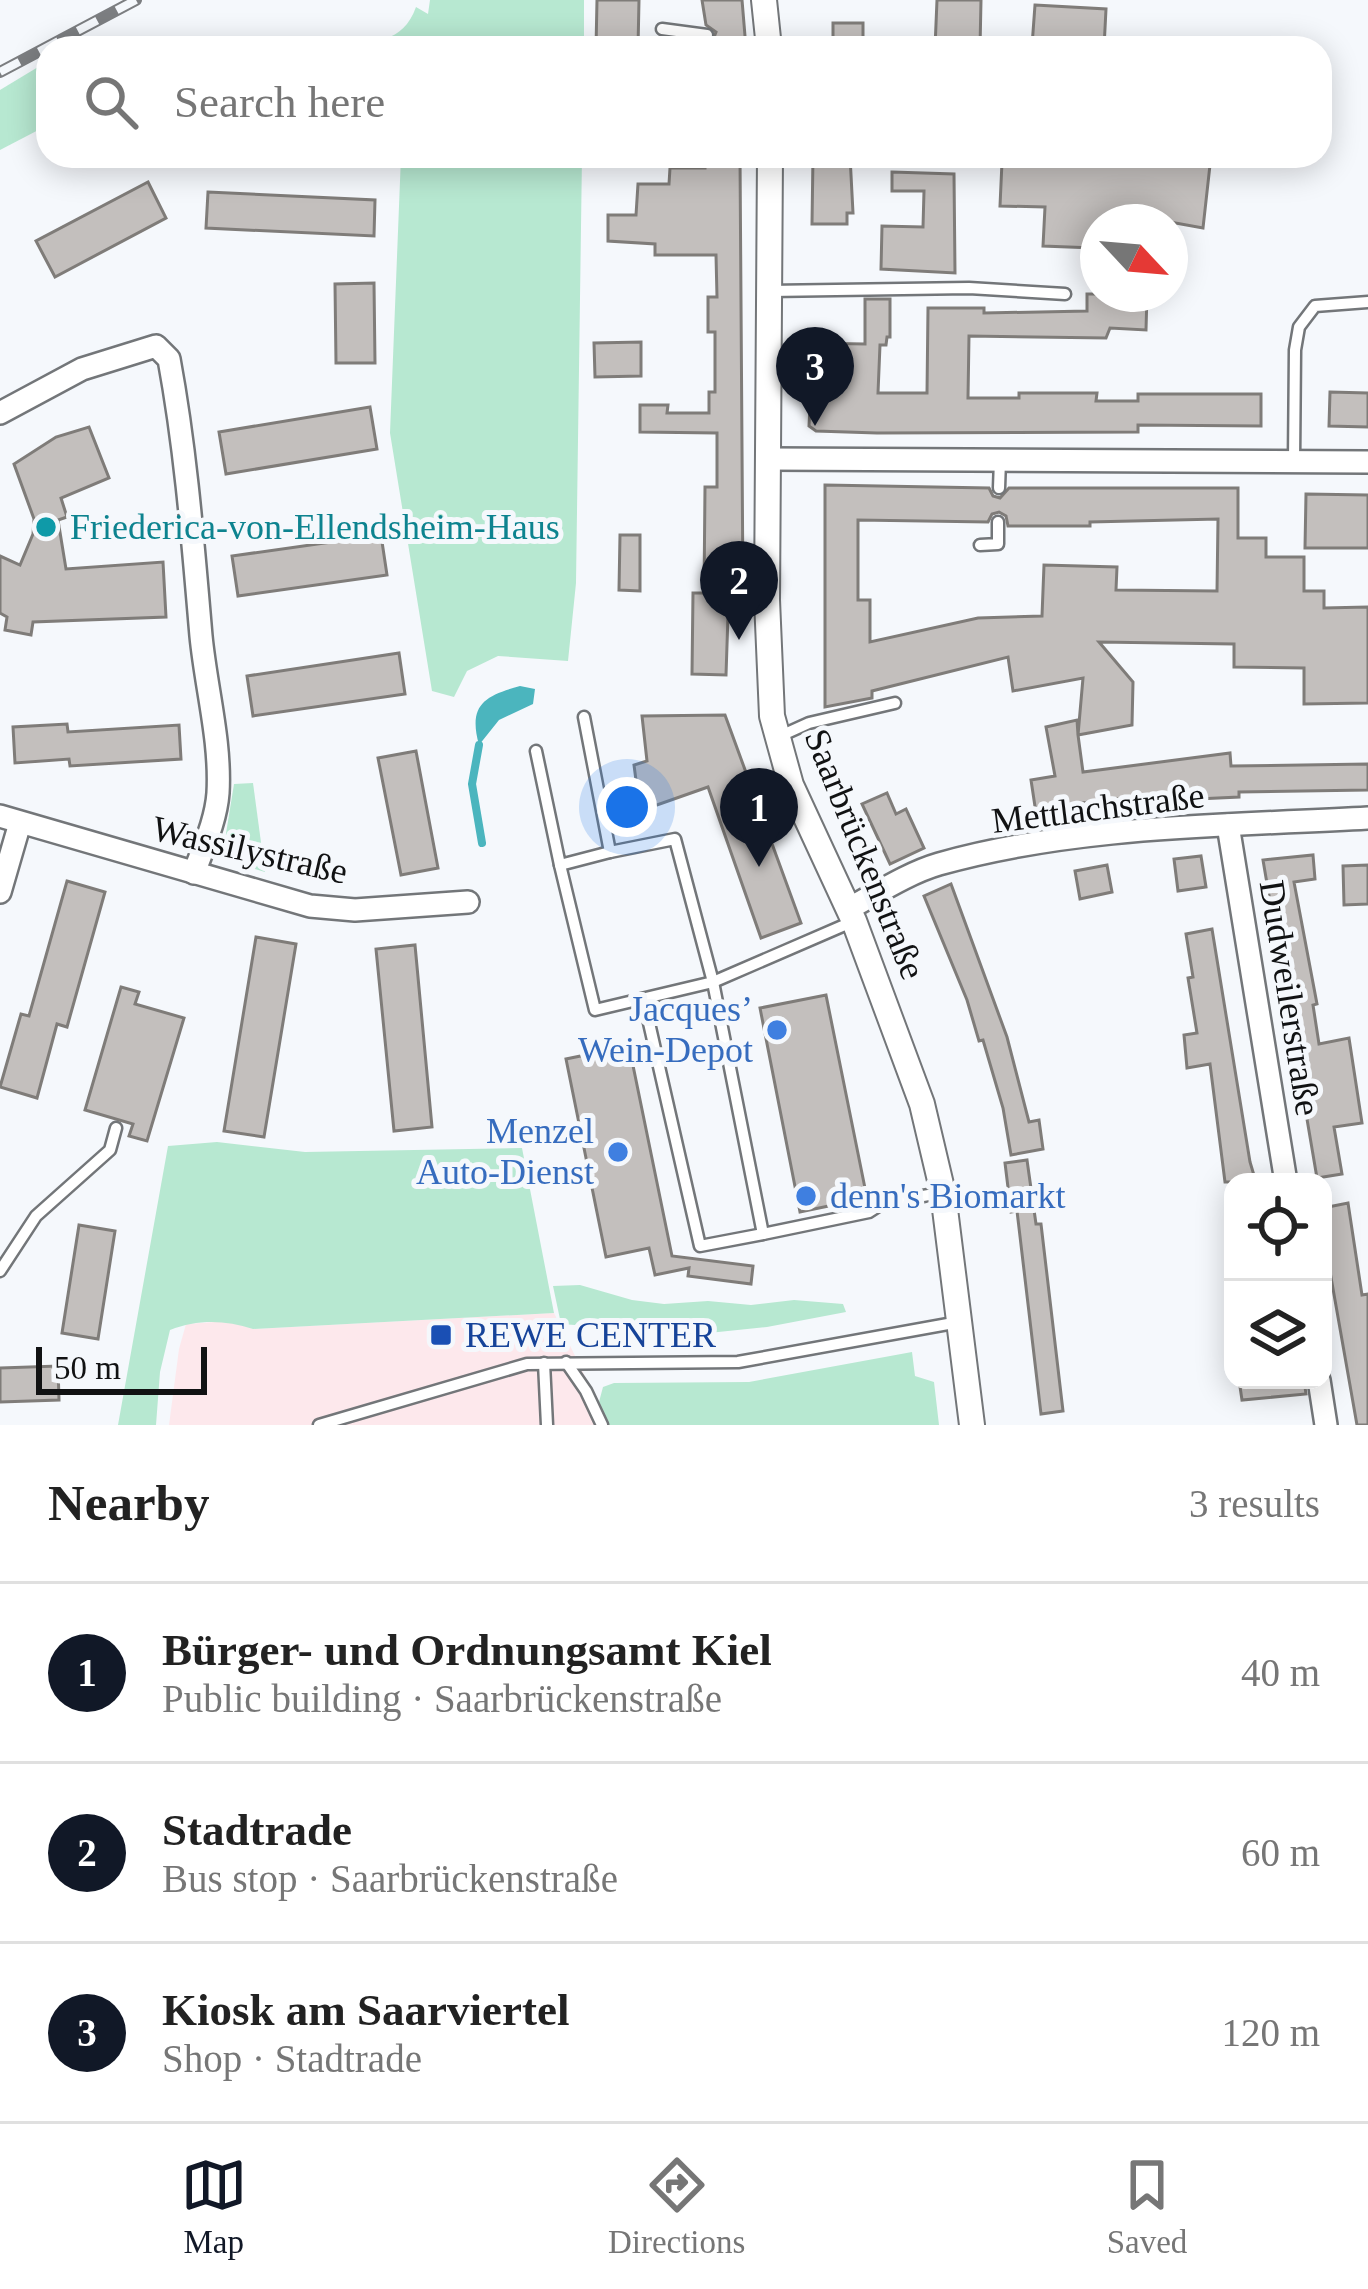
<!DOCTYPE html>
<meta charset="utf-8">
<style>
:root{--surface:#fff;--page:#f2f2f2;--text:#222;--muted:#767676;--line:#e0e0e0;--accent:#111827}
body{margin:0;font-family:"Times New Roman",serif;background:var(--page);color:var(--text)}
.controls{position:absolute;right:36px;bottom:36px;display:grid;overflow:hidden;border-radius:24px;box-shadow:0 6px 30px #0003}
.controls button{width:108px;height:108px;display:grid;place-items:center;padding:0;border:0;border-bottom:3px solid var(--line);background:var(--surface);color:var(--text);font:60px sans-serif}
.compass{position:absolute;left:1080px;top:204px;width:108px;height:108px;border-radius:50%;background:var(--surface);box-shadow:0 6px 30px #0003;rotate:116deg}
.scale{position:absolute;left:36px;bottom:30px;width:171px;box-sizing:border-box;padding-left:12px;border:6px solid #111213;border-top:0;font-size:33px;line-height:42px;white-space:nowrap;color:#111213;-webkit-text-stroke:9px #f5f8fc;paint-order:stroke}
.you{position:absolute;left:627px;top:807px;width:42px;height:42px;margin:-30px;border:9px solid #fff;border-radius:50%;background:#1a73e8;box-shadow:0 0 0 18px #1a73e833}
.badge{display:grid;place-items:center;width:78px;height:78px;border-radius:50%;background:var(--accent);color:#fff;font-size:39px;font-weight:700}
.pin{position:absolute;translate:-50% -99px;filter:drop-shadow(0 3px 6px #0008)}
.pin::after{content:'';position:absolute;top:63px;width:42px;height:36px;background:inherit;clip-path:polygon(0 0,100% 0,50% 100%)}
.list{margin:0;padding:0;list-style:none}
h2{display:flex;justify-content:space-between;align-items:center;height:156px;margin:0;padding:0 48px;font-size:51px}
h2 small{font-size:39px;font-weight:400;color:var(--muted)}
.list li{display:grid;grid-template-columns:78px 1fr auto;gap:36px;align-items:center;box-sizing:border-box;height:180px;padding:0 48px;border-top:3px solid var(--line)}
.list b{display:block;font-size:45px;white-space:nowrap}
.list p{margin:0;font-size:39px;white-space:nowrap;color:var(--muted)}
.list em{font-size:39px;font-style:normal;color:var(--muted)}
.icon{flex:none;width:66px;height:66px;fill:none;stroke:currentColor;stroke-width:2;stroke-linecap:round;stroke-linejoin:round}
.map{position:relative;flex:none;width:1368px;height:1425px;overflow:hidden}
.search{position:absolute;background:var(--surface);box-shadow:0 6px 30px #0003;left:36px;right:36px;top:36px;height:132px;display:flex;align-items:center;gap:30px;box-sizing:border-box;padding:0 42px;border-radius:36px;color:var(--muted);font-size:45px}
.sheet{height:696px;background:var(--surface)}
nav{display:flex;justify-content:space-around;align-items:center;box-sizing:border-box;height:168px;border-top:3px solid var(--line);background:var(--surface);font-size:33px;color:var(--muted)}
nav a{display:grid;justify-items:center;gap:6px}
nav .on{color:var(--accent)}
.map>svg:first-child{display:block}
.commercial{fill:#fde8ec}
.green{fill:#b7e8d1}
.water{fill:#4bb5be}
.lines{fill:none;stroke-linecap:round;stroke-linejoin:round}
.stream{stroke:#4bb5be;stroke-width:8}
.building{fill:#c3bfbd;stroke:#7f7c79;stroke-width:3;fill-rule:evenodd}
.service-casing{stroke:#737679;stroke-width:15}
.minor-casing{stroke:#737679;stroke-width:26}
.tertiary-casing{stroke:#737679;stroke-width:28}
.service{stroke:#fff;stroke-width:10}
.minor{stroke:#fff;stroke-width:21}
.tertiary{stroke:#fff;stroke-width:24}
.rail-casing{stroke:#7c7e81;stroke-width:12}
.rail{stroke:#f5f8fc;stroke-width:8;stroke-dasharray:22;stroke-linecap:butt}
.culture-dot{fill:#0f9aa8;stroke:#f5f8fc;stroke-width:4.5}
.shop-dot{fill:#3f7fe0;stroke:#f5f8fc;stroke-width:4.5}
.transit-dot{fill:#1a4fb4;stroke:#f5f8fc;stroke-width:4.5}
.labels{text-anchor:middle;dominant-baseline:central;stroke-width:10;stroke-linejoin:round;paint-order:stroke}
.culture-label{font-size:36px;fill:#0d838f;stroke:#f5f8fc;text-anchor:start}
.street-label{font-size:36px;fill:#111213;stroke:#f5f8fc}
.shop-label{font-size:36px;fill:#366cbe;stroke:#f5f8fc;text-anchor:end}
.transit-label{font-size:36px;fill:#164399;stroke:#f5f8fc;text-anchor:start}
</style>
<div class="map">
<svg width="1368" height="1425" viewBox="0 0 1368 1425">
<rect width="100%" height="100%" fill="#f5f8fc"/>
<path class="commercial" d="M554,1313L609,1425H169L179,1349L186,1324L229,1321L253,1329Z"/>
<g class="green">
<path d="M430,0H584V48H339C373,41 403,44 416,7L428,14Z"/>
<path d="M48,61V125L0,150V90Z"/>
<path d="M401,156H582L576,583L568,661L498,656L467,671L454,697L432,691L390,433Z"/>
<path d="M253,783L265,872L229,861L223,852L234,784Z"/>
<path d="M217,1142L305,1152L522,1148L554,1313L253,1329C225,1320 198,1319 170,1330L160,1372L156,1425H118L168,1146Z"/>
<path d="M580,1285L632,1300L664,1304L708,1301L751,1305L794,1300L843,1304L846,1312L767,1327L699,1334L561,1324L553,1286Z"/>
<path d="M912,1352L915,1376L934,1382L939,1425H609L599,1402L603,1387L614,1383L749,1382Z"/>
</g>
<path class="water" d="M520,686L535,689L533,704L499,720L479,745C468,705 484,696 520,686Z"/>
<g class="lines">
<path class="stream" d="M479,745L472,784L482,843"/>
</g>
<g class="building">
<path d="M597,0H639L638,48H596Z"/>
<path d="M702,0H742L746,48H710L716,32L706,25Z"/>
<path d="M937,0H981L980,48H935Z"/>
<path d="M1035,5L1106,9L1104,48L1032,46Z"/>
<rect x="833" y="23" width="30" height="25"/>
<path d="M705,156H740L743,593L742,615H728L726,675L692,674L693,593H704L705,487H717V433L640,432V405H668L667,413H709V392H715V332H708V297H717L716,255H655V244L608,241V215H636L638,184H669L670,168H705Z"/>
<path d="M813,156H850L853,213H847V224H812Z"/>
<path d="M1048,156H1211L1203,228L1170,222H1098V245L1094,248L1043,246L1045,207L1000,206L1002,162L1047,163Z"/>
<path d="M892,172L954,174L955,273L881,269L882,226L923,227L924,191H892Z"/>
<path d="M148,182L166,218L55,277L36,241Z"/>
<path d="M208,192L375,200L374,236L206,228Z"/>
<path d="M374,283L375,363H336L335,284Z"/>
<path d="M1087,294H1147L1146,330L1110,328L1106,338L969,336L968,398H1019V393H1097L1096,401H1138V394H1261V426L1138,425V432L877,433L816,431L809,426L811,386L803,385L804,343L865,344V299H890V337H887L886,345H880L878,393H927L928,308H984V313L1087,311Z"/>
<path d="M641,342V376L595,377L594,343Z"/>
<path d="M1330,392L1368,393V427L1329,426Z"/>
<path d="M370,407L377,449L226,474L219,432Z"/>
<path d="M89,427L109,478L61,498L67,517L58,520L66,569L163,562L166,617L33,622L31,635L5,630L7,617L0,613V556L20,565L33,534L34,519L14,464L56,437Z"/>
<path d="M825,485L989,488L993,496L1000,498L1009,488H1238V538H1266V557H1304V591H1324V608L1368,607V703L1304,704V668L1234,667V644L1099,642L1133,682L1132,725L1078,735L1083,772L1230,753L1231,766L1368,764V790L1239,792V797L1197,799L1148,800V795L1081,803L1082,809L1049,814L1036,813L1031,780L1055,776L1046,727L1077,720L1078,735L1083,678L1013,691L1008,657L872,691V698L825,707ZM999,512L1006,516L1008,526H1090V522L1218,519L1217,591L1116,590L1117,567L1044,565L1042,616L978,618L870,642V600H858V520L988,522L992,514Z"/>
<path d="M1306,494L1368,495V548H1305Z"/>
<path d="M381,535L387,575L238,596L232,556Z"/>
<path d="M620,535H640V591L619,590Z"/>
<path d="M399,653L405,694L253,716L247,676Z"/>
<path d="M725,715L801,923L761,938L708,787L640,811L634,765L647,761L642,716Z"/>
<path d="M67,724L68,732L179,725L181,759L70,766L69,759L15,763L13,727Z"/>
<path d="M416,751L438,868L401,875L378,758Z"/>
<path d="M887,793L896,814L906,809L924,848L890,864L862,804Z"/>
<path d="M1313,855L1315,879L1294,882L1317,1004L1313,1005L1319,1044L1349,1038L1362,1123L1334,1127L1342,1174L1317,1178L1263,860Z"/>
<path d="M1201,856L1206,887L1178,891L1174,859Z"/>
<path d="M1107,865L1112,892L1080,899L1075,871Z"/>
<path d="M1368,865V904L1344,905L1343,866Z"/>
<path d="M67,881L105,892L67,1027L57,1024L37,1098L0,1087L21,1014L29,1016Z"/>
<path d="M951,884L1007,1037L1029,1122L1039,1120L1043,1149L1011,1155L1003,1108L983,1040L979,1041L967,1000L924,896Z"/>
<path d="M1212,929L1250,1162L1256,1182H1225L1210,1064L1187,1068L1184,1035L1197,1033L1188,978L1193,977L1186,934Z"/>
<path d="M256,937L296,944L264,1137L224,1131Z"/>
<path d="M415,945L432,1127L394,1131L376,949Z"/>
<path d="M121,987L139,992L135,1004L184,1018L147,1141L129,1136L133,1124L85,1110Z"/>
<path d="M826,995L867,1198L800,1212L760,1008Z"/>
<path d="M629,1046L672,1256L753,1266L751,1284L688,1276L689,1268L655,1275L649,1248L606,1257L566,1059Z"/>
<path d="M1027,1160L1036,1224H1041L1063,1411L1041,1414L1017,1211L1011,1212L1005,1163Z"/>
<path d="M1348,1203L1362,1295L1368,1294V1425H1357L1323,1232V1208Z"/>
<path d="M79,1225L115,1231L98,1339L62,1333Z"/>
<path d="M58,1366L59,1400L0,1402V1368Z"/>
<path d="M1239,1380H1304L1306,1394L1242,1400Z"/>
</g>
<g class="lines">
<defs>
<g id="service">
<path d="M662,29L707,35"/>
<path d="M769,291L969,288L1065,294"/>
<path d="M1294,460L1295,350L1299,327L1315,306L1368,302"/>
<path d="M999,488L1000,460"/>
<path d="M980,545L998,544V522"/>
<path d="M584,717L610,852L675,839L713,982L763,1234L700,1246L644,1001"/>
<path d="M778,737L809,723L895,703"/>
<path d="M536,751L560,865L610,852"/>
<path d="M560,865L595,1010L713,982L854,921"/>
<path d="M763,1234L869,1212L883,1203L940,1193"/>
<path d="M0,1271L36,1216L110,1150L116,1128"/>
<path d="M566,1362L586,1391L602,1425"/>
<path d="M544,1363L547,1425"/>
<path d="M319,1425L527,1364L738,1362L959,1322"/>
</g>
<g id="minor">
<path d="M0,413L82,369L156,346L169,359C186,451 193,543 201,636C206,688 221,741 218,793C216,821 203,848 194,873"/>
<path d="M769,459L1368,462"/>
<path d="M0,816L310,906L355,910L468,902"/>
<path d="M1228,825L1286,1182"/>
<path d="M0,892L20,823"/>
<path d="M848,909C876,894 908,873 939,864C1078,825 1225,826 1368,818"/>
<path d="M1319,1380L1326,1425"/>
</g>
<g id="tertiary">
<path d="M764,0L769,48"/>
<path d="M770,156L767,600L772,716L791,785L854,921L922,1104L943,1193L972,1425"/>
</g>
</defs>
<use href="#service" class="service-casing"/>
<use href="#minor" class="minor-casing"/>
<use href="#tertiary" class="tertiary-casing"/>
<use href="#service" class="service"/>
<use href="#minor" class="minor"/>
<use href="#tertiary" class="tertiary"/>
<defs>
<path id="rail" d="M0,72L136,0"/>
</defs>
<use href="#rail" class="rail-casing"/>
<use href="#rail" class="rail"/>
</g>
<circle class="culture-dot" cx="46" cy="527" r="12"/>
<g class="shop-dot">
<circle cx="777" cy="1030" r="12"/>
<circle cx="618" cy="1152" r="12"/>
<circle cx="806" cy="1196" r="12"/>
</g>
<rect class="transit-dot" x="429" y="1323" width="24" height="24" rx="6"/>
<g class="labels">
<g class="culture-label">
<text x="70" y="527">Friederica-von-Ellendsheim-Haus</text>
</g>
<g class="street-label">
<text transform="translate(1098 808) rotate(-7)">Mettlachstraße</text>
<text transform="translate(250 850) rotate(13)">Wassilystraße</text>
<text transform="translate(865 854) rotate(68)">Saarbrückenstraße</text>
<text transform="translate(1290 998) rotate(81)">Dudweilerstraße</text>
</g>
<g class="shop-label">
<text x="753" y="1009">Jacques’<tspan x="753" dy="41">Wein-Depot</tspan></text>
<text x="594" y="1131">Menzel<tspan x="594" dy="41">Auto-Dienst</tspan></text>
<text x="830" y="1196" text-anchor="start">denn's Biomarkt</text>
</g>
<g class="transit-label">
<text x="465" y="1335">REWE CENTER</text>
</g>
</g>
</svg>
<div class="controls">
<button><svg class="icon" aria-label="locate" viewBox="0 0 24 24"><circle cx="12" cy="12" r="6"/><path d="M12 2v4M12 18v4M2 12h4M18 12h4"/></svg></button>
<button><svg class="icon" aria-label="layers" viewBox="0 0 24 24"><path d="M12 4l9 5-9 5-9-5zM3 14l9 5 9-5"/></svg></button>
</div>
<svg class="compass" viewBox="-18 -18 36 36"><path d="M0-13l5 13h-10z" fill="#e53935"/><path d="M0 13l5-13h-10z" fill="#767676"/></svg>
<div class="scale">50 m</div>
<div class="you"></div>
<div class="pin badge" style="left:759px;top:867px">1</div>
<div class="pin badge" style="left:739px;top:640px">2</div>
<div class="pin badge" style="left:815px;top:426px">3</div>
<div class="search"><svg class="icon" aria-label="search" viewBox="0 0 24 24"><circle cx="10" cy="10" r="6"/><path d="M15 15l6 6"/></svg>Search here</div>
</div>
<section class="sheet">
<h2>Nearby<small>3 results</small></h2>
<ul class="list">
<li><span class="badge">1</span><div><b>Bürger- und Ordnungsamt Kiel</b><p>Public building · Saarbrückenstraße</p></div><em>40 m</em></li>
<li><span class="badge">2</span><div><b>Stadtrade</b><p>Bus stop · Saarbrückenstraße</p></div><em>60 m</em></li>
<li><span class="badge">3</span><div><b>Kiosk am Saarviertel</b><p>Shop · Stadtrade</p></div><em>120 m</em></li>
</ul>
</section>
<nav>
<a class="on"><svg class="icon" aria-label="map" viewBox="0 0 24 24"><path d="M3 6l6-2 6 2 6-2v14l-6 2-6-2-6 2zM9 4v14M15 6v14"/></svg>Map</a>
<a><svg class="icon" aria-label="directions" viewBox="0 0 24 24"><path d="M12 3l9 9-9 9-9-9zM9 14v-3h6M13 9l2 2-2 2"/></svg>Directions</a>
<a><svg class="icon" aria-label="saved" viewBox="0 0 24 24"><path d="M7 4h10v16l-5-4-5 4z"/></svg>Saved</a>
</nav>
